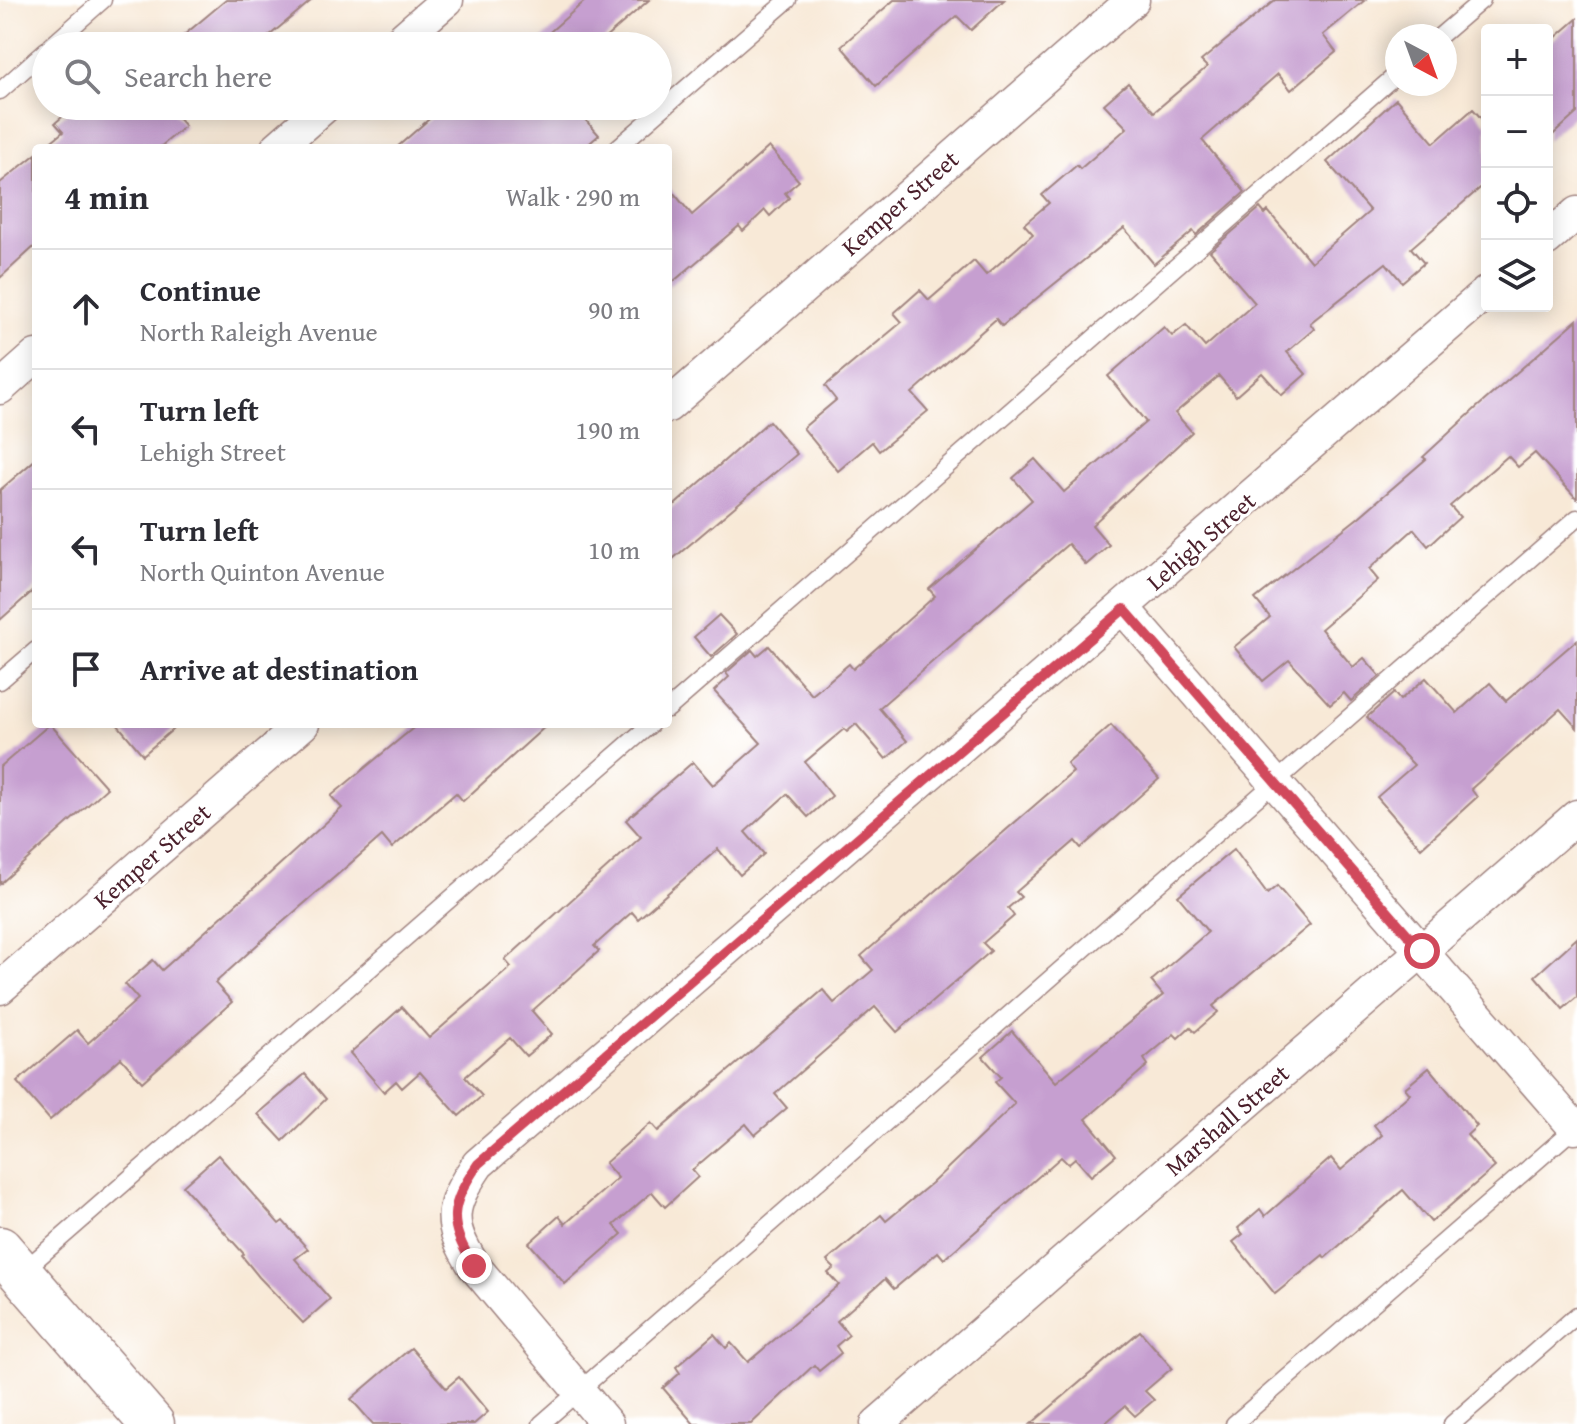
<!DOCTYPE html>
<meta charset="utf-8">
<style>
:root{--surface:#fff;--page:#f2f2f3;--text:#2b2b33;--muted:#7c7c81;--line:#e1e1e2}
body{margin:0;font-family:"Gentium Book Plus",serif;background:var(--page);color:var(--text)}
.controls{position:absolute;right:24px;top:24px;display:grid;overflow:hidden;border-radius:8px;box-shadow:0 4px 20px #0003}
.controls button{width:72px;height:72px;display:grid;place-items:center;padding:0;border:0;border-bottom:2px solid var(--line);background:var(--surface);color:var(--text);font:40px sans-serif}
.compass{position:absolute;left:1385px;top:24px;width:72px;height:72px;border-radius:50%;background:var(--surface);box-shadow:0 4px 20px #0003;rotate:139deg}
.stop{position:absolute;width:24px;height:24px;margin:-18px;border:6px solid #d1495b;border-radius:50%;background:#fff}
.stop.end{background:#d1495b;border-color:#fff;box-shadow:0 2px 8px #0008}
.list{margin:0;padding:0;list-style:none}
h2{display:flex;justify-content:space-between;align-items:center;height:104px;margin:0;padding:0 32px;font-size:34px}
h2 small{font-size:26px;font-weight:400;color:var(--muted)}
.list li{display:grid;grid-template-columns:52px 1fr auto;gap:24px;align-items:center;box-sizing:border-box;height:120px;padding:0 32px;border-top:2px solid var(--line)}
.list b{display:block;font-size:30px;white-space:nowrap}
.list p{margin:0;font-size:26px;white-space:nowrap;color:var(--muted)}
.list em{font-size:26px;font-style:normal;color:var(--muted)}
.icon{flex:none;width:44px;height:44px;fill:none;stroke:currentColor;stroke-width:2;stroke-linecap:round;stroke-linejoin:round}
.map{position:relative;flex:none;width:1577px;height:1424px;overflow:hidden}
.search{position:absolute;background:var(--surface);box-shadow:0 4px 20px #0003;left:32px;top:32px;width:640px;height:88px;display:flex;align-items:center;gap:20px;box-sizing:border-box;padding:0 28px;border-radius:44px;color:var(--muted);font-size:30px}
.panel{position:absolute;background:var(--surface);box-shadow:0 4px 20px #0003;left:32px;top:144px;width:640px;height:584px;border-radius:8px}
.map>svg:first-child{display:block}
.building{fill:#c69fd0}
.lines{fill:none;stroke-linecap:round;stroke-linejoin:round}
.lane-casing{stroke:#a18481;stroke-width:19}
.street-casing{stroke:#a18481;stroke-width:35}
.secondary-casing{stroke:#a18481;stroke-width:47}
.lane{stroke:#fff;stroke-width:16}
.street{stroke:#fff;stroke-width:32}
.secondary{stroke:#fff;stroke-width:44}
.route{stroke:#d1495b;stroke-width:10}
.labels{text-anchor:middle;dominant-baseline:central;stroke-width:6;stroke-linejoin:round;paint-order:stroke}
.street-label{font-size:24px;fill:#4a1f2b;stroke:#fff}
</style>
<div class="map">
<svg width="1577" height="1424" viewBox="0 0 1577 1424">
<rect width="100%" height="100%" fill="#fff"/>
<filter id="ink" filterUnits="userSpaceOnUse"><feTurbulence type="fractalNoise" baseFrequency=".0125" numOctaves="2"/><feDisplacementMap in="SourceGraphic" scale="16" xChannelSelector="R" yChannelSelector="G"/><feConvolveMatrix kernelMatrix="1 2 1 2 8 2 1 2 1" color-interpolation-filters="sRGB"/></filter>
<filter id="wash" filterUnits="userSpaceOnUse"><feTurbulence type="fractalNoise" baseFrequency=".006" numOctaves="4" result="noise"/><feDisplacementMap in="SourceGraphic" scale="32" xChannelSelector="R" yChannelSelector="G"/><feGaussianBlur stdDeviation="1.8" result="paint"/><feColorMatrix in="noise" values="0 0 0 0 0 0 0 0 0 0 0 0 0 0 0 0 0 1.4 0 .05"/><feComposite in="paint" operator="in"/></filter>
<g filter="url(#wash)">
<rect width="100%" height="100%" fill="#f8e9d7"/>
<g id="blocks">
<g class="building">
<path d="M226,0H312L257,46H171Z"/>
<path d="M586,0H649L596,46H534Z"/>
<path d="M894,0H1004L971,30L957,16L876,86L841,46Z"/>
<path d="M1275,0H1365L1323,35L1336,52L1291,90L1278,74L1202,140L1245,192L1196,235L1193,231L1154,264L1124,228L1002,326L996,319L912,393L928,411L879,451L872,442L838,471L803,428L836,400L825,386L902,322L894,313L920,290L929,300L974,261L986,275L1033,234L1024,224L1049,203L1042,195L1077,165L1080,169L1127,128L1104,104L1128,83L1154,112L1207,67L1201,61Z"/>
<path d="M1577,19V113L1547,140V45Z"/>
<path d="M1396,99L1434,143L1473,109L1487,125V182L1411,248L1424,263L1402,282L1386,263L1310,323L1314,329L1287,352L1306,374L1282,395L1262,373L1236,396L1219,376L1175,413L1192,432L1092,525L1109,545L1086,565L1068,544L879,708L907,741L886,759L856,724L847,732L844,729L805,762L832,796L808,817L787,794L745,832L764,854L740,875L718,849L638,919L632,912L594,946L599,951L532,1011L552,1034L526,1056L510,1038L465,1077L482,1096L459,1116L420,1072L402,1088L396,1081L384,1092L350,1053L402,1007L429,1038L511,967L505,960L641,837L626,820L693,762L713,785L761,743L714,691L729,677L726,673L752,650L757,656L769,646L812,695L849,664L853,669L935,596L929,589L1032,500L1013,478L1035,459L1064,492L1146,422L1108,376L1164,327L1172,336L1186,325L1205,347L1255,303L1210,251L1260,208L1265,214L1268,211L1311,262L1370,211L1327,162Z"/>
<path d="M75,106H167L185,126L159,148H43L63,132L55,123Z"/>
<path d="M444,106H573L599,135L584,148H396Z"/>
<path d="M769,147L799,181L785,193L789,198L770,216L765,210L743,231L739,226L668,286V186L692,215Z"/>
<path d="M36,154V245L0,278V183Z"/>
<path d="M1577,320V499L1535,453L1518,467L1508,456L1450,506L1460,517L1428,546L1414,529L1369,569L1378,580L1321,629L1353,667L1364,658L1380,676L1351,701L1344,693L1330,705L1289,660L1263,681L1234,647L1270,617L1255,599L1359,517L1426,459L1423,457L1475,409Z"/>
<path d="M769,421L797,454L668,563V511Z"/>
<path d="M36,459V588L0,620V490Z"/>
<path d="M719,615L737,634L711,657L694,637Z"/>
<path d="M1577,640V728L1560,709L1471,789L1477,797L1421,848L1377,797L1414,765L1367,717L1394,693L1400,700L1426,678L1457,713L1490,683L1506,701Z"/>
<path d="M50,724L107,788L0,884V767Z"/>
<path d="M117,724H179L143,755Z"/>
<path d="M418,724H548L463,801L456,793L392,848L382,836L269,934L215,983L232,1002L142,1082L121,1058L50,1120L17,1082L77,1030L88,1043L138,999L125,984L153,960L162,970L255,887L342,808L331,796Z"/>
<path d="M1111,725L1159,779L1081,848L1075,841L1016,892L1021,897L1008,908L1014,916L983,943L991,951L897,1032L875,1007L775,1094L787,1108L755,1135L746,1124L692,1170L698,1177L665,1207L652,1192L614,1225L622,1234L565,1284L529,1243L559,1216L565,1224L618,1178L605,1163L651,1123L658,1131L823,990L834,1003L873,970L861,956L1073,772L1067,764Z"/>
<path d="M1234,849L1267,894L1277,886L1310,925L1213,1006L1218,1012L1195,1032L1190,1027L1178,1038L1174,1034L1144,1059L1148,1065L1086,1119L1116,1155L1091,1176L1075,1158L1068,1164L1061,1157L944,1259L938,1252L894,1289L885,1279L837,1321L849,1335L836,1346L841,1353L819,1371L814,1365L751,1424H694L663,1388L680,1373L676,1367L714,1334L726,1348L731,1343L748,1362L839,1285L828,1273L834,1268L827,1261L881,1215L886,1221L932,1183L1015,1104L995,1082L1001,1077L983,1057L1012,1031L1056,1082L1163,995L1151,981L1208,932L1178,896Z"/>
<path d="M1577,938V997L1563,1009L1535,976Z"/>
<path d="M1429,1068L1477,1126L1467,1135L1495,1167L1431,1222L1403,1190L1325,1258L1323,1255L1275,1294L1233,1242L1243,1234L1238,1228L1260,1209L1265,1216L1331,1158L1341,1170L1382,1135L1374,1125L1410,1094L1405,1088Z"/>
<path d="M305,1074L326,1099L283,1141L258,1114Z"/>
<path d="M218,1155L279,1224L283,1221L308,1249L295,1259L330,1299L303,1323L259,1277L242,1256L244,1254L183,1186Z"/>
<path d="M1140,1331L1172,1368L1145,1391L1154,1400L1135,1416L1125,1406L1104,1424H1031Z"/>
<path d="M411,1348L446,1388L459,1377L488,1412L474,1424H373L351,1399Z"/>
</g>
</g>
</g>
<g filter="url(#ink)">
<use href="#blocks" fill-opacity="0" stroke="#a18481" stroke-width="2"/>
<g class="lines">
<defs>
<g id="lane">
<path d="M1440,36L1482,0"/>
<path d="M51,46L103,0"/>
<path d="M0,91L46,50"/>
<path d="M617,148L788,0"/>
<path d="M0,681L36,650"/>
<path d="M668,709L1397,74"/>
<path d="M22,1272L651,724"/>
<path d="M541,1424L1577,518"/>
<path d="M1234,1424L1577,1126"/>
<path d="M1452,1424L1577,1315"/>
</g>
<g id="street">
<path d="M394,46L447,0"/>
<path d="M277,148L325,106"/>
<path d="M1547,239L1577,213"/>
<path d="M0,388L36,356"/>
<path d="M668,406L1133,0"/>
<path d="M1124,609L1575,1128"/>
<path d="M0,988L303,724"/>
<path d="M607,1424L474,1266C446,1222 449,1207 478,1164L1487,292"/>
<path d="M877,1424L1577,816"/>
</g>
<path id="secondary" d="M0,1249L152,1424"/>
</defs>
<use href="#lane" class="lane-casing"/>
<use href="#street" class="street-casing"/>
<use href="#secondary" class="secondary-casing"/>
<use href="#lane" class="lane"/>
<use href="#street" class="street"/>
<use href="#secondary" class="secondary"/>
</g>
</g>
<g class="lines" filter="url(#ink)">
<path class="route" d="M474,1266C447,1222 449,1207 478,1164L1124,609L1422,951"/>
</g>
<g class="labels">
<g class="street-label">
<text transform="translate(900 203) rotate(-41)">Kemper Street</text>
<text transform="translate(1201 541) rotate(-41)">Lehigh Street</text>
<text transform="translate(152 856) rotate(-41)">Kemper Street</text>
<text transform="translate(1227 1120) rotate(-41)">Marshall Street</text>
</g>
</g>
</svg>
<div class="controls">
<button>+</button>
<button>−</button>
<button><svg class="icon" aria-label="locate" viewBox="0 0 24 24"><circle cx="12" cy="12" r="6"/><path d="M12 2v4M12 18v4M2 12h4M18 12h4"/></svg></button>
<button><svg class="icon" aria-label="layers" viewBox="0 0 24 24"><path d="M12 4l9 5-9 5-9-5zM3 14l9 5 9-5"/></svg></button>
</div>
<svg class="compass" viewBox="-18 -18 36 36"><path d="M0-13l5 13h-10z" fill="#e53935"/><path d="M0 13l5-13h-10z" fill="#7c7c81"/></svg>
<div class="stop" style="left:1422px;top:951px"></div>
<div class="stop end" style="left:474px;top:1266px"></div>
<div class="search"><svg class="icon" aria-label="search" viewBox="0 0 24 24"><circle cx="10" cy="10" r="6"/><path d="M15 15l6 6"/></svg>Search here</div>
<section class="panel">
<h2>4 min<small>Walk · 290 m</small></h2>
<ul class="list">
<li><svg class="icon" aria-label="ahead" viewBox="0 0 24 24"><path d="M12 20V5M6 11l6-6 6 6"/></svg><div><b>Continue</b><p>North Raleigh Avenue</p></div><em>90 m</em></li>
<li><svg class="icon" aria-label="left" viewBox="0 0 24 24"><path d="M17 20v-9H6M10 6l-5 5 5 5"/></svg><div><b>Turn left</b><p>Lehigh Street</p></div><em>190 m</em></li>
<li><svg class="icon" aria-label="left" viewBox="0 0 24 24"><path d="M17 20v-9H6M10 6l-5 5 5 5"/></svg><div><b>Turn left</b><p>North Quinton Avenue</p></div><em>10 m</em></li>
<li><svg class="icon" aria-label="arrive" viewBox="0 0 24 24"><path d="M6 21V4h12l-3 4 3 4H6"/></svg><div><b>Arrive at destination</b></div></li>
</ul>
</section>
</div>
